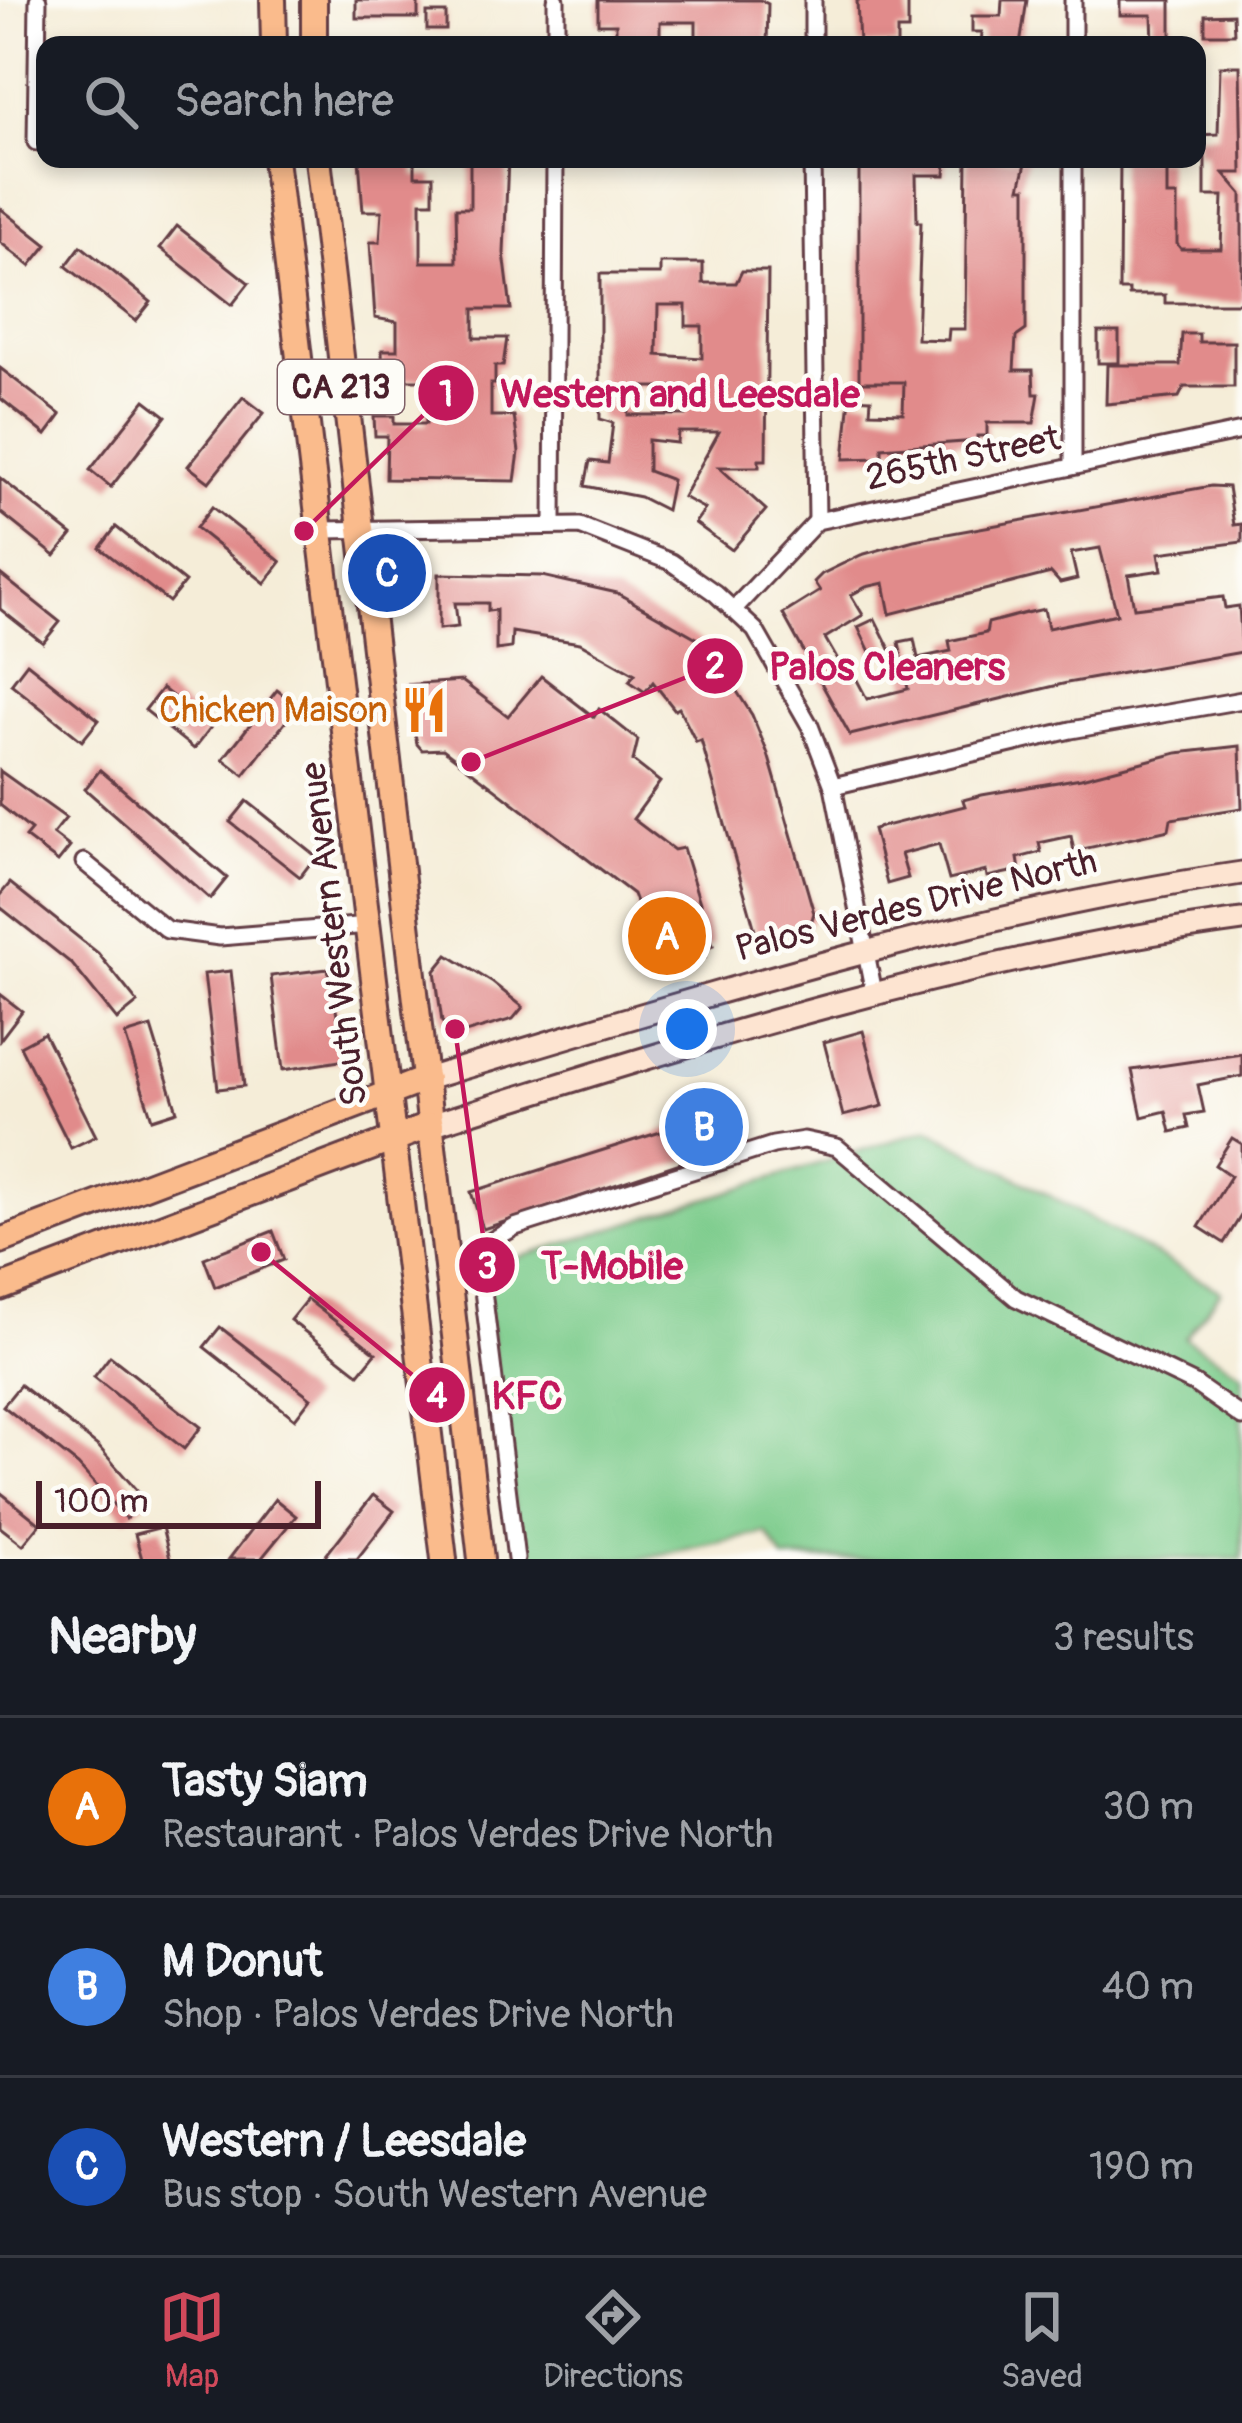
<!DOCTYPE html>
<meta charset="utf-8">
<style>
:root{--surface:#171b24;--page:#20242c;--text:#f1f3f6;--muted:#9ea1a6;--line:#363941;--accent:#d1495b}
body{margin:0;font-family:Pangolin,sans-serif;background:var(--page);color:var(--text)}
.scale{position:absolute;left:36px;bottom:30px;width:285px;box-sizing:border-box;padding-left:12px;border:6px solid #4a1f2b;border-top:0;font-size:33px;line-height:42px;white-space:nowrap;color:#4a1f2b;-webkit-text-stroke:9px #fdfcf7;paint-order:stroke}
.you{position:absolute;left:687px;top:1029px;width:42px;height:42px;margin:-30px;border:9px solid #fff;border-radius:50%;background:#1a73e8;box-shadow:0 0 0 18px #1a73e833}
.badge{display:grid;place-items:center;width:78px;height:78px;border-radius:50%;background:var(--accent);color:#fff;font-size:39px;font-weight:700}
.pin{position:absolute;translate:-50% -50%;border:6px solid #fff;box-shadow:0 3px 12px #0006}
.list{margin:0;padding:0;list-style:none}
h2{display:flex;justify-content:space-between;align-items:center;height:156px;margin:0;padding:0 48px;font-size:51px}
h2 small{font-size:39px;font-weight:400;color:var(--muted)}
.list li{display:grid;grid-template-columns:78px 1fr auto;gap:36px;align-items:center;box-sizing:border-box;height:180px;padding:0 48px;border-top:3px solid var(--line)}
.list b{display:block;font-size:45px;white-space:nowrap}
.list p{margin:0;font-size:39px;white-space:nowrap;color:var(--muted)}
.list em{font-size:39px;font-style:normal;color:var(--muted)}
.icon{flex:none;width:66px;height:66px;fill:none;stroke:currentColor;stroke-width:2;stroke-linecap:round;stroke-linejoin:round}
.map{position:relative;flex:none;width:1242px;height:1559px;overflow:hidden}
.search{position:absolute;background:var(--surface);box-shadow:0 6px 18px #0003;left:36px;right:36px;top:36px;height:132px;display:flex;align-items:center;gap:30px;box-sizing:border-box;padding:0 42px;border-radius:24px;color:var(--muted);font-size:45px}
.sheet{height:696px;background:var(--surface)}
nav{display:flex;justify-content:space-around;align-items:center;box-sizing:border-box;height:168px;border-top:3px solid var(--line);background:var(--surface);font-size:33px;color:var(--muted)}
nav a{display:grid;justify-items:center;gap:6px}
nav .on{color:var(--accent)}
.map>svg:first-child{display:block}
.green{fill:#7dcc8c;stroke:#64765c;stroke-width:3}
.building{fill:#e18b8b;fill-rule:evenodd}
.lines{fill:none;stroke-linecap:round;stroke-linejoin:round}
.street-casing{stroke:#643e45;stroke-width:21}
.secondary-casing{stroke:#643e45;stroke-width:27}
.primary-casing{stroke:#643e45;stroke-width:30}
.street{stroke:#fff;stroke-width:15}
.secondary{stroke:#fde4d1;stroke-width:21}
.primary{stroke:#fabb8c;stroke-width:24}
.labels{text-anchor:middle;dominant-baseline:central;stroke-width:9;stroke-linejoin:round;paint-order:stroke}
.shield{fill:#fdfcf7;stroke:#806168;stroke-width:3}
.shield-label{font-size:33px;font-weight:bold;fill:#4a1f2b}
.street-label{font-size:36px;fill:#4a1f2b;stroke:#fdfcf7}
.food-label{font-size:36px;fill:#c56008;stroke:#fdfcf7;text-anchor:end}
.leader{fill:none;stroke:#c2185b;stroke-width:4.5}
.callout-dot{fill:#c2185b;stroke:#fdfcf7;stroke-width:4.5}
.mark-label{font-size:36px;text-anchor:middle;font-weight:bold;fill:#fff}
.callout-label{font-size:39px;text-anchor:middle;font-weight:bold;fill:#c2185b;stroke:#fdfcf7;stroke-width:9;stroke-linejoin:round;paint-order:stroke}
</style>
<div class="map">
<svg width="1242" height="1559" viewBox="0 0 1242 1559">
<rect width="100%" height="100%" fill="#fdfcf7"/>
<filter id="ink" filterUnits="userSpaceOnUse"><feTurbulence type="fractalNoise" baseFrequency=".00833" numOctaves="2"/><feDisplacementMap in="SourceGraphic" scale="24" xChannelSelector="R" yChannelSelector="G"/><feConvolveMatrix kernelMatrix="1 2 1 2 8 2 1 2 1" color-interpolation-filters="sRGB"/></filter>
<filter id="wash" filterUnits="userSpaceOnUse"><feTurbulence type="fractalNoise" baseFrequency=".004" numOctaves="4" result="noise"/><feDisplacementMap in="SourceGraphic" scale="48" xChannelSelector="R" yChannelSelector="G"/><feGaussianBlur stdDeviation="2.7" result="paint"/><feColorMatrix in="noise" values="0 0 0 0 0 0 0 0 0 0 0 0 0 0 0 0 0 1.4 0 .05"/><feComposite in="paint" operator="in"/></filter>
<g filter="url(#wash)">
<rect width="100%" height="100%" fill="#f5edd8"/>
<path class="green" d="M929,1129L1221,1291L1185,1338L1242,1373V1559H784L766,1533L638,1559H521L482,1269Z"/>
<g id="blocks">
<g class="building">
<rect x="356" y="0" width="62" height="18"/>
<path d="M598,0H760L768,4L767,45H696V22H660V41L650,45L616,44V24H598Z"/>
<path d="M857,0H908V30H897V45H859Z"/>
<path d="M1002,0H1027L1020,45H981L982,32H972V16H1001Z"/>
<path d="M1120,0H1171V45H1153L1152,15H1120Z"/>
<rect x="427" y="13" width="19" height="17"/>
<path d="M1233,14L1234,34H1205V15Z"/>
<path d="M1220,66H1240L1242,173H1224L1242,194V303H1165V295H1129V290H1119L1120,159H1167V196H1177V244L1181,249H1221L1223,196H1205V153L1197,154V135L1218,134Z"/>
<path d="M359,159H415V176H433V202H421V262H457L456,208H470V159H508L504,253L511,309H474V338H507L503,366H495V384H491V416H514L519,452L515,481L386,479L387,436H375L374,416H394V424H426L425,380H383L382,350H397V322L375,318L370,242H380L382,211H363Z"/>
<path d="M859,159H946L945,175H916L917,222H921L917,339L948,340L949,329H965L967,159H1027L1020,188H1026V330L1016,337L1014,370H1033L1034,394H1039L1034,423H987V436H977V441L882,448V458L844,459L850,398L871,399L870,412L903,413L904,382H859Z"/>
<path d="M0,208L47,245L30,266L0,242Z"/>
<path d="M177,226L249,283L232,305L160,248Z"/>
<path d="M81,246L151,302L136,321L66,266Z"/>
<path d="M660,263H703V283H736L742,271H768L766,460H759V467H719L766,510L732,550L695,523L705,509L683,497L719,432H678L677,443L648,440V471L672,480L666,510L640,497L585,486L590,461L608,463L613,423L600,419V274H660ZM658,305H686V326H702V358L657,355ZM628,387H685V415H628Z"/>
<rect x="1098" y="332" width="21" height="31"/>
<path d="M1182,334H1199V342H1234V387H1184L1179,397L1106,404L1107,365H1180Z"/>
<path d="M0,368L61,415L46,435L0,398Z"/>
<path d="M243,397L264,413L209,482L188,466Z"/>
<path d="M145,400L166,416L111,487L90,470Z"/>
<path d="M0,478L72,535L55,556L0,512Z"/>
<path d="M1211,486L1228,487L1234,525L1242,524V542L1159,553L1162,570L1128,575L1134,608L1223,597L1225,608L1239,606L1242,652L1067,683L850,735L783,614L820,591L814,582L822,574L861,555L914,540ZM1100,548L1117,614L1048,628L1044,609L1026,613L988,623L986,633L949,641L951,651L918,658L914,639L899,642L908,689L867,699L847,661L840,664L825,638L863,615L851,595L866,587L884,583L890,614L1051,573L1060,583L1077,579L1071,553Z"/>
<path d="M212,507L281,562L265,583L196,528Z"/>
<path d="M116,527L185,582L169,602L100,548Z"/>
<path d="M0,574L60,622L43,643L0,609Z"/>
<path d="M439,574L542,576L617,593L700,640L711,652L706,657L729,679L752,715L768,754L814,913L811,923L774,932L776,939L759,944L701,740L696,742L679,708L675,710L653,682L645,692L629,681L635,674L580,643L512,632L511,648L496,650V610L488,611V603H455L458,627L439,629Z"/>
<path d="M875,619L891,651L874,660L858,627Z"/>
<path d="M27,663L99,720L82,741L11,684Z"/>
<path d="M541,676L594,717L599,709L638,740L633,761L660,782L633,819L674,850L683,848L713,945L702,949L705,957L673,967L658,961L633,894L443,749L422,750L417,744L406,685L462,681L508,716Z"/>
<path d="M162,688L211,727L194,749L145,710Z"/>
<path d="M277,690L298,706L244,775L223,759Z"/>
<path d="M1240,746L1242,808L1171,819L1169,830L1074,851L1071,836L1039,843L1041,852L1018,858L1020,870L987,877L986,871L949,880L939,844L901,854L908,878L887,884L873,829L965,806L963,800L982,795L1081,778L1177,753Z"/>
<path d="M100,770L227,878L210,899L85,789Z"/>
<path d="M0,771L66,818L53,834L70,847L58,862L25,837L31,830L0,805Z"/>
<path d="M247,801L316,856L300,877L230,822Z"/>
<path d="M10,883L98,953L138,1003L117,1020L72,964L0,907V895Z"/>
<path d="M448,955L493,983L523,1007L513,1019L462,1034L442,1022L435,971Z"/>
<path d="M328,969L346,1060L283,1070L271,976Z"/>
<path d="M231,971L244,1086L218,1089L204,974Z"/>
<path d="M0,994L22,1011L0,1040Z"/>
<path d="M151,1027L177,1111L152,1119L125,1035Z"/>
<path d="M863,1031L883,1106L843,1116L824,1042Z"/>
<path d="M44,1033L96,1136L71,1148L20,1046Z"/>
<path d="M1242,1054V1076L1198,1085L1204,1112L1186,1115L1189,1128L1171,1132L1166,1111L1142,1117L1132,1070Z"/>
<path d="M727,1111L737,1144L483,1229L471,1192Z"/>
<path d="M1232,1138L1242,1144V1214L1224,1243L1199,1227L1231,1176L1215,1165Z"/>
<path d="M273,1231L284,1260L215,1287L204,1258Z"/>
<path d="M307,1299L376,1353L359,1374L290,1320Z"/>
<path d="M220,1327L311,1398L295,1419L204,1347Z"/>
<path d="M110,1356L201,1427L184,1449L94,1377Z"/>
<path d="M20,1385L99,1447L146,1501L126,1519L78,1465L3,1406Z"/>
<path d="M0,1492L40,1524L23,1545L0,1527Z"/>
<path d="M373,1495L394,1511L357,1559H323Z"/>
<path d="M275,1499L296,1516L261,1559H229Z"/>
<path d="M162,1527L170,1559H142L135,1534Z"/>
</g>
</g>
</g>
<g filter="url(#ink)">
<use href="#blocks" fill-opacity="0" stroke="#643e45" stroke-width="3"/>
<g class="lines">
<defs>
<g id="street">
<path d="M556,45V0"/>
<path d="M813,45V0"/>
<path d="M1073,45V0"/>
<path d="M36,142L38,0"/>
<path d="M812,159L817,521"/>
<path d="M1073,464V159"/>
<path d="M553,525L555,159"/>
<path d="M323,530L580,526L671,562L715,593L755,630L810,726L833,786L874,993"/>
<path d="M733,610L817,521L1242,431"/>
<path d="M833,786L1071,730L1242,700"/>
<path d="M84,862L167,930L220,937L369,925"/>
<path d="M516,1559L479,1258L486,1244L515,1227L773,1145L804,1140L837,1147L1016,1298L1195,1384L1242,1417"/>
</g>
<g id="secondary">
<path d="M426,1079C696,999 962,914 1242,873"/>
<path d="M431,1125C697,1041 965,957 1242,920"/>
</g>
<g id="primary">
<path d="M273,0L274,45"/>
<path d="M314,0V45"/>
<path d="M275,159L444,1559"/>
<path d="M318,159L481,1559"/>
<path d="M0,1241L426,1079"/>
<path d="M0,1288L431,1125"/>
</g>
</defs>
<use href="#street" class="street-casing"/>
<use href="#secondary" class="secondary-casing"/>
<use href="#primary" class="primary-casing"/>
<use href="#street" class="street"/>
<use href="#secondary" class="secondary"/>
<use href="#primary" class="primary"/>
</g>
</g>
<defs>
<symbol id="restaurant-bare" viewBox="-9 -9 18 18"><path d="M-5-6h1v4h1v-4h1v4h1v-4h1v5L-1.5 .5V6h-2V.5L-5-1ZM5-6V6H3V1.5H1.5Q1.5-4 5-6Z" fill="#e8710a" stroke="#fdfcf7" stroke-width="2.5" paint-order="stroke"/></symbol>
</defs>
<g fill-rule="evenodd">
<use href="#restaurant-bare" x="391" y="677" width="66" height="66"/>
</g>
<g class="labels">
<rect class="shield" x="278" y="360" width="126" height="54" rx="9"/>
<g class="shield-label">
<text x="341" y="387">CA 213</text>
</g>
<g class="street-label">
<text transform="translate(963 458) rotate(-12)">265th Street</text>
<text transform="translate(916 905) rotate(-14)">Palos Verdes Drive North</text>
<text transform="translate(334 934) rotate(-97)">South Western Avenue</text>
</g>
<g class="food-label">
<text x="388" y="710">Chicken Maison</text>
</g>
</g>
<path class="leader" d="M304 531L446 393M471 762L715 666M455 1029L487 1265M261 1252L437 1395"/>
<g class="callout-dot">
<circle cx="304" cy="531" r="12"/>
<circle cx="471" cy="762" r="12"/>
<circle cx="455" cy="1029" r="12"/>
<circle cx="261" cy="1252" r="12"/>
<circle cx="446" cy="393" r="30"/>
<circle cx="715" cy="666" r="30"/>
<circle cx="487" cy="1265" r="30"/>
<circle cx="437" cy="1395" r="30"/>
</g>
<g class="mark-label">
<text x="446" y="406">1</text>
<text x="715" y="678">2</text>
<text x="487" y="1278">3</text>
<text x="437" y="1408">4</text>
</g>
<g class="callout-label">
<text x="680" y="407">Western and Leesdale</text>
<text x="887" y="680">Palos Cleaners</text>
<text x="612" y="1279">T-Mobile</text>
<text x="527" y="1409">KFC</text>
</g>
</svg>
<div class="scale">100 m</div>
<div class="you"></div>
<div class="pin badge" style="left:667px;top:936px;background:#e8710a">A</div>
<div class="pin badge" style="left:704px;top:1127px;background:#3f7fe0">B</div>
<div class="pin badge" style="left:387px;top:573px;background:#1a4fb4">C</div>
<div class="search"><svg class="icon" aria-label="search" viewBox="0 0 24 24"><circle cx="10" cy="10" r="6"/><path d="M15 15l6 6"/></svg>Search here</div>
</div>
<section class="sheet">
<h2>Nearby<small>3 results</small></h2>
<ul class="list">
<li><span class="badge" style="background:#e8710a">A</span><div><b>Tasty Siam</b><p>Restaurant · Palos Verdes Drive North</p></div><em>30 m</em></li>
<li><span class="badge" style="background:#3f7fe0">B</span><div><b>M Donut</b><p>Shop · Palos Verdes Drive North</p></div><em>40 m</em></li>
<li><span class="badge" style="background:#1a4fb4">C</span><div><b>Western / Leesdale</b><p>Bus stop · South Western Avenue</p></div><em>190 m</em></li>
</ul>
</section>
<nav>
<a class="on"><svg class="icon" aria-label="map" viewBox="0 0 24 24"><path d="M3 6l6-2 6 2 6-2v14l-6 2-6-2-6 2zM9 4v14M15 6v14"/></svg>Map</a>
<a><svg class="icon" aria-label="directions" viewBox="0 0 24 24"><path d="M12 3l9 9-9 9-9-9zM9 14v-3h6M13 9l2 2-2 2"/></svg>Directions</a>
<a><svg class="icon" aria-label="saved" viewBox="0 0 24 24"><path d="M7 4h10v16l-5-4-5 4z"/></svg>Saved</a>
</nav>
